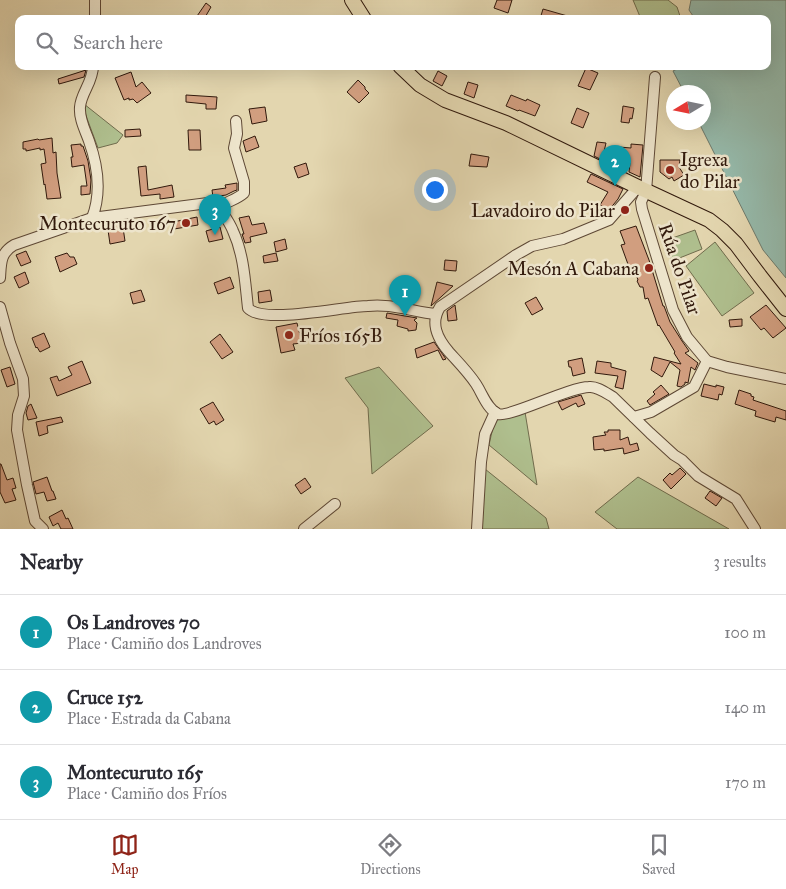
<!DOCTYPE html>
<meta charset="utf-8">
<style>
:root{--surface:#fff;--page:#f7f7f7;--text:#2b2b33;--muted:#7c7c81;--line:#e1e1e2;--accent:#8f2418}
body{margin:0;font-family:"IM FELL Great Primer",serif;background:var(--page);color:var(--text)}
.compass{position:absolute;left:666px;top:85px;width:45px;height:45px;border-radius:50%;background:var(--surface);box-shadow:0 5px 20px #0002;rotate:260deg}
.you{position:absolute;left:434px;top:189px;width:18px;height:18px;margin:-12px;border:4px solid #fff;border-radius:50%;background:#1a73e8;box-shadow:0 0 0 8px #1a73e833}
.badge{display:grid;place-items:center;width:32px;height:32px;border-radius:50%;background:var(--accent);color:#fff;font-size:16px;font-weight:700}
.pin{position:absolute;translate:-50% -41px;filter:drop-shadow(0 1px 2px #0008)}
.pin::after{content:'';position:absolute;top:26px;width:18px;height:15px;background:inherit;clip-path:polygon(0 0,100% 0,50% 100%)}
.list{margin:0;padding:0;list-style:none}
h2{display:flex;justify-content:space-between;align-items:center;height:65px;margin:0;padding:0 20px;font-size:21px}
h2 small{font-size:16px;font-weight:400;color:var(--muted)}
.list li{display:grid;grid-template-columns:32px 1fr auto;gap:15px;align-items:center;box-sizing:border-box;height:75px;padding:0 20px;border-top:1px solid var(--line)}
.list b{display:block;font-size:19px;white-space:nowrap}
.list p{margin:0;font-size:16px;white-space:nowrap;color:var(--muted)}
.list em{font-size:16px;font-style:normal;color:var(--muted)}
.icon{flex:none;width:28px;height:28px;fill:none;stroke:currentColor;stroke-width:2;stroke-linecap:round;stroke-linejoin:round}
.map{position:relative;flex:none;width:786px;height:529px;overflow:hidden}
.search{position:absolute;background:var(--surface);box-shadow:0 5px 20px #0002;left:15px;right:15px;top:15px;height:55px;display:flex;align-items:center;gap:12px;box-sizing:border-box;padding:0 18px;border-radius:10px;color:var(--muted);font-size:19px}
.sheet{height:290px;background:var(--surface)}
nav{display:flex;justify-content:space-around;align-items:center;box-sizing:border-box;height:70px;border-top:1px solid var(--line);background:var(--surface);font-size:14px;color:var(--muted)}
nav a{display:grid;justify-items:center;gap:2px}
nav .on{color:var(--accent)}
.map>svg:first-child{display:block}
.green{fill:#afbf8e;stroke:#706c4d}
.water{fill:#95b9aa;stroke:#6d796b}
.building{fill:#d19e7f;stroke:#31190c}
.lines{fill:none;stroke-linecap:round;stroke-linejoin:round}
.minor-casing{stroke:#5e4835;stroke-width:12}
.major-casing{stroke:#31190c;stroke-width:16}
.minor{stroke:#ede4cb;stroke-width:10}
.major{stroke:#e3d6af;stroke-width:14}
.poi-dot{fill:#8f2418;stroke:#ede4cb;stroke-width:2}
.labels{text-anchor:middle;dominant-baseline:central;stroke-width:5;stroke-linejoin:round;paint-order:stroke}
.poi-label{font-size:19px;fill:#31190c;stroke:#ede4cb;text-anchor:end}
.street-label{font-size:19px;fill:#31190c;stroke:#ede4cb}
</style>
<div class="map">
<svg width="786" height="529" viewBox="0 0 786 529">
<rect width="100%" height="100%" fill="#e3d6af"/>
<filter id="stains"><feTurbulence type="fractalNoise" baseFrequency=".004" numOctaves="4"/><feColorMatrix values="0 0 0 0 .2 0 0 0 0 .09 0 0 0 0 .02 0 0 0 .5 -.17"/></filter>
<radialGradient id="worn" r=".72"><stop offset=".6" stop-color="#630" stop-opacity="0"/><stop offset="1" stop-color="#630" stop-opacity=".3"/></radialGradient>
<g class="green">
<path d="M633,0H668L677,7L681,19H641Z"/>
<path d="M84,104L123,135L117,143L98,148L85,113Z"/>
<path d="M695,230L702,249L672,261L664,241Z"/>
<path d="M715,242L754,293L722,316L686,266Z"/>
<path d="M379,367L433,426L372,474L368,408L345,378Z"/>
<path d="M525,412L537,485L489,445L495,418Z"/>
<path d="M485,469L546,518L549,529H481Z"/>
<path d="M638,477L729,529H617L595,512Z"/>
</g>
<path class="water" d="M691,0H786V278L763,250L699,123L704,122V92H684L673,71L683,66H767V19H695L689,10Z"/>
<g class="building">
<path d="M497,0H512L508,13L494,8Z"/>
<path d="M206,3L211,7L204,19H195Z"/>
<path d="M543,9L571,17L570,19H540Z"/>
<path d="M586,68L598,73L590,90L578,86Z"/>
<path d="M86,70L84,77L59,84L58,79Z"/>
<path d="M438,71L447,76L442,86L433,81Z"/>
<path d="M131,72L136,87L142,82L151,93L137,103L133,99L129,100V98L124,100L115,78Z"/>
<path d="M358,80L365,87V89L369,93L359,103L347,92Z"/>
<path d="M468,82L478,85L474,98L464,94Z"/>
<path d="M186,95L217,97L216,109H206V104L186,102Z"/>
<path d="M511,95L526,101L527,99L540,105L535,116L519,110L518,111L506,106Z"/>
<path d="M623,106L634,108L632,119L630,118L629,123L621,122Z"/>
<path d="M265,107L267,121L252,124L249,109Z"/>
<path d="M577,108L589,113L583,128L571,123Z"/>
<path d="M140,129L141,136L125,137V130Z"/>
<path d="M188,130H200L201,150H189Z"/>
<path d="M255,136L259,147L246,152L243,141Z"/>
<path d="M52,138L53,153L56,152L57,173L61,198L47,199L45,184L44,185L41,164L46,163L44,149L40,150V148L26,151V149H23V142L38,139L39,140Z"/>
<path d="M597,142L606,143L602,160L594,156Z"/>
<path d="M81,144V146H83L88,161L91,180L90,194L81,195V186H87L84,165L72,167L71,157H73L71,145Z"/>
<path d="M631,144L643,145L640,177L629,172L630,163L618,162L619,147L631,148Z"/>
<path d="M471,154L489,157L487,167L469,166Z"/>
<path d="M660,160H680L679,167L684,175L674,181L672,177L669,179L660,172Z"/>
<path d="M306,163L309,174L298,178L294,167Z"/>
<path d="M146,166L148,190L172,185L174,197L160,199V194L141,196L138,167Z"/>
<path d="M591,174L623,189L618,199L609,210L600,205L608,192L587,182Z"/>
<path d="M237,183V190L234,191L226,195L213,197L212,190L226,188L225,185Z"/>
<path d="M249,216L252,225L264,223L267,233L250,237L251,242L245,243L242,234H244L239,218Z"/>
<path d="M197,217L198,225L174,229L173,222Z"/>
<path d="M122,221L125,241L110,244L107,223Z"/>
<path d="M636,226L649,260L663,306H664L670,322L682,341L689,351L685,353L698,363L695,370L691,367L688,383L685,382V384L681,387L677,386L680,370L670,362L662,377L651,370L654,357L681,364L674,353L675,352L659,325L658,326L648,298L645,299L643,287H640L637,281L638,280L633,266L629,267L621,245L625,244L620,231Z"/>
<path d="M220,227L223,239L209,242L206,231Z"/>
<path d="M285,239L287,249L276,252L274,242Z"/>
<path d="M26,251L31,262L21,266L16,255Z"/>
<path d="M67,253L70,257H74L77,264L60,272L55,257Z"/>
<path d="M276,253L278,261L264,263L263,256Z"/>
<path d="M445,260L457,261L456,271L444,270Z"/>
<path d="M25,272L29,283L19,288L14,277Z"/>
<path d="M230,277L234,288L218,294L214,283Z"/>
<path d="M437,282L453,286L431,306Z"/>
<path d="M141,290L145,301L133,304L130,293Z"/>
<path d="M270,290L272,301L259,303L258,292Z"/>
<path d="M536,297L543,309L532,315L525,303Z"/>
<path d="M455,305L457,320L448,321L447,311Z"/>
<path d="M766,305L786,328L773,338L764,328L761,330L750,317Z"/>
<path d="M387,313L417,318L414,320L417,323L416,330L408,331V329L397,326L398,320L386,318Z"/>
<path d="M742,319V326L730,327L729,320Z"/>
<path d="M297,323L302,343L293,344L295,350L281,353L276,327Z"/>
<path d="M44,333L50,347L40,352L37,347L36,348L32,338Z"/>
<path d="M220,334L233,352L222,359L210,342Z"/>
<path d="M434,342L446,359L443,360L438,350L417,358L415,349Z"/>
<path d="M582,358L585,373L573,376L571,367H569L568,361Z"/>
<path d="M82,361L91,383L57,396L50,378L57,376L59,381L72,375L68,367Z"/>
<path d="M597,361L611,363V367L626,371L623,389L615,387L618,376L595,373Z"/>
<path d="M10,367L15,384L7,387L1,370Z"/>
<path d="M704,384L716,387V385L724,387L722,395L719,394L718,400L701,396Z"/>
<path d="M661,385L669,394L650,405L647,401L655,394L653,392Z"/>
<path d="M739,390L751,394V396L754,397L753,400L786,411V420L776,417L775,422L755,416L756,411L735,404Z"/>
<path d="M581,395L585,404L578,407L576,403L562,410L558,402Z"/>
<path d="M213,402L224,420L216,425L214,421L209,424L200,409Z"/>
<path d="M31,404L37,418L28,420L26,413L28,406Z"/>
<path d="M61,417L63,422L47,426L48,433L39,436L36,422Z"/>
<path d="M608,430H620V440L628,437L630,445L637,443L639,450L624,454L623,448L604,451V449L594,450L593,437L606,435L604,432H608Z"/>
<path d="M0,464H1L7,480L13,478L16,488L12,489L16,500L5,503L0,492Z"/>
<path d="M680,468L686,474L671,489L663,480L670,473L672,475Z"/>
<path d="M47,477L52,491H53L56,499L47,501L44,492L36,494L33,482Z"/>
<path d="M305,478L311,487L301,494L295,485Z"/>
<path d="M710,491L722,498L716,506L705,498Z"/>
<path d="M62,510L66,519L68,518L73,529H61L58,523L53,526L49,517Z"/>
</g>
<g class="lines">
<defs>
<g id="minor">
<path d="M95,19V0"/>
<path d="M93,66C93,82 81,93 80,107C79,119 85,130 89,141C98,166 102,192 92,218L208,203L219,207C224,215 230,223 233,231C244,255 245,282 248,308C262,325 345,306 368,306C378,305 391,306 402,308C413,310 424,313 436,314"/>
<path d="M655,77L646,191L641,202L642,209L673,310L687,337L707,361L727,367L786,379"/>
<path d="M638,187L609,220L563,239L532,246L516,255L440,307C430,323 437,338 449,352C458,362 468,372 476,384C482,393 487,409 498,414C509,418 569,387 589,387C597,386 606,393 613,397L650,433L674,455L682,460L698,476L736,499L755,529"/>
<path d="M219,207C228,201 236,200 244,193V182L234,148L237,134L236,121"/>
<path d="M0,278C1,264 0,253 14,245L92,218"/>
<path d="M0,307L10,343L23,379L24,396L18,415L17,430L27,485L35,521L43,529"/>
<path d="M634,417L651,412L694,387L707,361"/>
<path d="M304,529L335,504"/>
<path d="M477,529L481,462L485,434L495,412"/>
</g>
<g id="major">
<path d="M352,0L364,19"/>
<path d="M400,66L420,85L445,100L506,123L638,187L709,220L722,230L736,244L760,276L786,309"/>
</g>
</defs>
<use href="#minor" class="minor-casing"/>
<use href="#major" class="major-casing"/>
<use href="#minor" class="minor"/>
<use href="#major" class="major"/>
</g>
<g class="poi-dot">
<circle cx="670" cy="170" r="5"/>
<circle cx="625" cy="210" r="5"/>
<circle cx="186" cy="223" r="5"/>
<circle cx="649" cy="268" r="5"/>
<circle cx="289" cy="335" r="5"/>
</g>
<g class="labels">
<g class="poi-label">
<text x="680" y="159" text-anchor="start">Igrexa<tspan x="680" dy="22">do Pilar</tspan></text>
<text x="615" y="210">Lavadoiro do Pilar</text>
<text x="176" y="223">Montecuruto 167</text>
<text x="639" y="268">Mesón A Cabana</text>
<text x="299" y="335" text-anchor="start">Fríos 165B</text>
</g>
<g class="street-label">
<text transform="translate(680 269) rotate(71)">Rúa do Pilar</text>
</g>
</g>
<rect width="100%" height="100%" filter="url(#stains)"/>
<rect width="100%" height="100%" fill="url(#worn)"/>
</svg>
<svg class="compass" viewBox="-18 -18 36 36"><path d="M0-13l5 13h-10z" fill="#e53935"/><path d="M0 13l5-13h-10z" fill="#7c7c81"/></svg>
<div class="you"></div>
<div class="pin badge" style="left:405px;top:316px;background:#0f9aa8">1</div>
<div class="pin badge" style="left:615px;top:186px;background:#0f9aa8">2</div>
<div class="pin badge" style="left:215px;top:235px;background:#0f9aa8">3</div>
<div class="search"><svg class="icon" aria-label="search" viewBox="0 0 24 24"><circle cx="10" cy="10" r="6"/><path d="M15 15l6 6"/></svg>Search here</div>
</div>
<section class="sheet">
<h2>Nearby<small>3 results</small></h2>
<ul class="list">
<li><span class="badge" style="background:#0f9aa8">1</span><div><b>Os Landroves 70</b><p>Place · Camiño dos Landroves</p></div><em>100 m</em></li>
<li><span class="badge" style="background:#0f9aa8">2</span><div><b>Cruce 152</b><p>Place · Estrada da Cabana</p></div><em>140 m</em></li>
<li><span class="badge" style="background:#0f9aa8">3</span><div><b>Montecuruto 165</b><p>Place · Camiño dos Fríos</p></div><em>170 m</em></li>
</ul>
</section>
<nav>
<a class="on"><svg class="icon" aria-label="map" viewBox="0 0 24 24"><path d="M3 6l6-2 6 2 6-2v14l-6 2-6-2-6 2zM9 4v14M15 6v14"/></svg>Map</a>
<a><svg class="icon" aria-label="directions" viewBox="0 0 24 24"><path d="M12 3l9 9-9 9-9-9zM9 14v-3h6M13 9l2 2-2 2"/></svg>Directions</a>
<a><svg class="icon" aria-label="saved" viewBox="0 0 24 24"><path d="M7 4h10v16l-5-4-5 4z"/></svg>Saved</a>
</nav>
